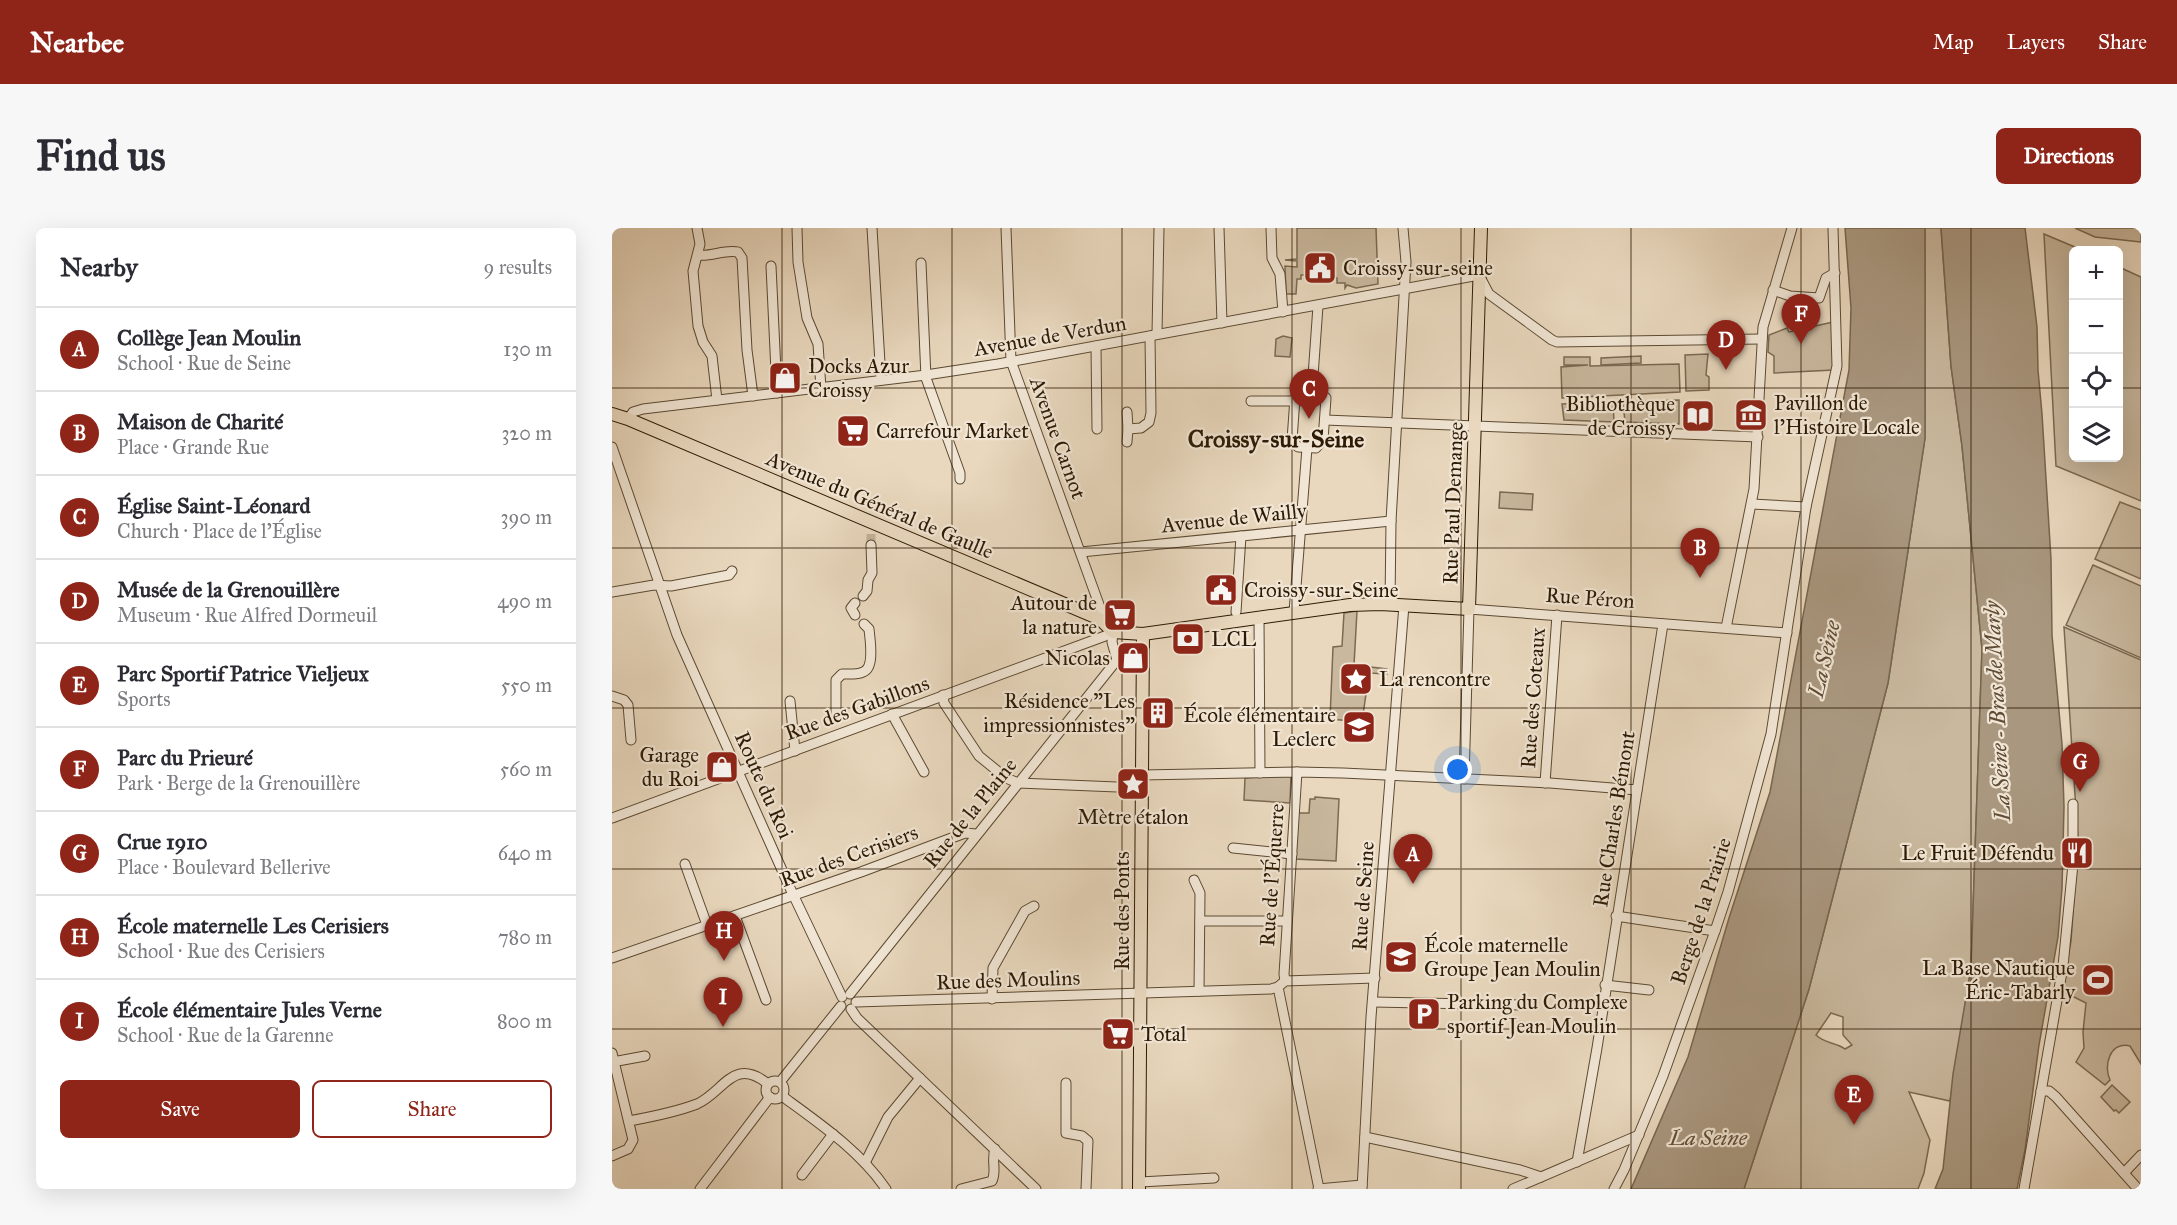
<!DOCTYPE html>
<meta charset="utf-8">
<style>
:root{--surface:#fff;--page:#f7f7f7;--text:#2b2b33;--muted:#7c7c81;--line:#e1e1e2;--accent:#8f2418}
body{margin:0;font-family:"IM FELL Great Primer",serif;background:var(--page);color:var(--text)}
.controls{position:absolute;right:18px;top:18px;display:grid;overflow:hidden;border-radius:9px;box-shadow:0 6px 24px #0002}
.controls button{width:54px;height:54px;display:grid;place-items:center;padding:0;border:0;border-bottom:2px solid var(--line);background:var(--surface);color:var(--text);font:30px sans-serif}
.you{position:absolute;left:846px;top:542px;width:21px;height:21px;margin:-15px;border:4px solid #fff;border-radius:50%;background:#1a73e8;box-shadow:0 0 0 9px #1a73e833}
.badge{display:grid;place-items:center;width:39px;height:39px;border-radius:50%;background:var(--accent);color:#fff;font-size:20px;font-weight:700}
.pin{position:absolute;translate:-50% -50px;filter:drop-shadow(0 2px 3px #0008)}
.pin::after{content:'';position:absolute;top:32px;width:21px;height:18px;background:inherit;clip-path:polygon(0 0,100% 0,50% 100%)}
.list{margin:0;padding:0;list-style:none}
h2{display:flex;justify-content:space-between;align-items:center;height:78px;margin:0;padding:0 24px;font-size:26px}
h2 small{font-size:20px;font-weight:400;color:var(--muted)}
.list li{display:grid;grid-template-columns:39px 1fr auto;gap:18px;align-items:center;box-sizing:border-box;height:84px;padding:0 24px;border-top:2px solid var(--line)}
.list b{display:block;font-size:22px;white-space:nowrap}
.list p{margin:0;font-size:20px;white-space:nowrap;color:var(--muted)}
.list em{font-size:20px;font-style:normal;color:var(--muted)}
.actions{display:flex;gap:12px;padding:18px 24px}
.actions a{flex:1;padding:14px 0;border:2px solid var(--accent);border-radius:9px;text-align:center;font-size:21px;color:var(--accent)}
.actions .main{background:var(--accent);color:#fff}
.icon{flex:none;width:33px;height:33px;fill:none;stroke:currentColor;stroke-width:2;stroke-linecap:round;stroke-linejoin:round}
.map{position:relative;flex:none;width:1529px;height:961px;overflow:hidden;border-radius:9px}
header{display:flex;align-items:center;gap:36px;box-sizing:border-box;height:84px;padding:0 30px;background:var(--accent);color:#fff}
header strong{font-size:28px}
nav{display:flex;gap:33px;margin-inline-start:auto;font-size:21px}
.intro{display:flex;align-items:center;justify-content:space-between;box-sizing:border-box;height:144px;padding:0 36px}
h1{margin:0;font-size:42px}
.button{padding:15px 27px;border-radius:9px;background:var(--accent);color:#fff;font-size:21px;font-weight:700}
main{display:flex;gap:36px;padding:0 36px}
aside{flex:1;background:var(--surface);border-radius:9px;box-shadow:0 6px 24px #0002}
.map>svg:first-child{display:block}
.green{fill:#c9b89e;stroke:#7b6951;stroke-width:1.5;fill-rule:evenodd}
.water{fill:#a9977f;stroke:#77654e;stroke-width:1.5}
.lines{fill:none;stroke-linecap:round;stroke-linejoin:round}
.minor-tunnel{stroke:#c3b299;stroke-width:9;stroke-dasharray:9 4.5;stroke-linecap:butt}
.minor-casing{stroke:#5c4a32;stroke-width:11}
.major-casing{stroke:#2d1a04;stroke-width:14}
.minor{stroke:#f1e6d5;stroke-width:9}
.major{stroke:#e9d8be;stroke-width:12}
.grid{fill:none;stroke:#2d1a04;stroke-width:1.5;stroke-opacity:0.55}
.labels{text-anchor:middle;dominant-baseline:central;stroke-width:4.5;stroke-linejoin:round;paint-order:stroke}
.poi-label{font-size:21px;fill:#2d1a04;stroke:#f1e6d5;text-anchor:start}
.street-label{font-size:21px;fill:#2d1a04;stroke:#f1e6d5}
.water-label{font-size:22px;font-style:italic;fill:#5f4c35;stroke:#f1e6d5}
.quarter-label{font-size:24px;font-weight:bold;fill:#2d1a04;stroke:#f1e6d5}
</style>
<header>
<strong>Nearbee</strong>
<nav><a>Map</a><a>Layers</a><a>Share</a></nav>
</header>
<div class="intro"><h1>Find us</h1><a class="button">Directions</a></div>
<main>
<aside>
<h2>Nearby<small>9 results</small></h2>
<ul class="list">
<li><span class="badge">A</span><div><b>Collège Jean Moulin</b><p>School · Rue de Seine</p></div><em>130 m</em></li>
<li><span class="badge">B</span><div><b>Maison de Charité</b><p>Place · Grande Rue</p></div><em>320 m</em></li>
<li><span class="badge">C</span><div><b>Église Saint-Léonard</b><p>Church · Place de l'Église</p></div><em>390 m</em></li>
<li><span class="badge">D</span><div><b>Musée de la Grenouillère</b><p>Museum · Rue Alfred Dormeuil</p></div><em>490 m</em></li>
<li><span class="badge">E</span><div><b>Parc Sportif Patrice Vieljeux</b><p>Sports</p></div><em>550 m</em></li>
<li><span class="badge">F</span><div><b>Parc du Prieuré</b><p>Park · Berge de la Grenouillère</p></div><em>560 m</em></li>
<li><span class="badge">G</span><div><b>Crue 1910</b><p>Place · Boulevard Bellerive</p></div><em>640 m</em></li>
<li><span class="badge">H</span><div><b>École maternelle Les Cerisiers</b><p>School · Rue des Cerisiers</p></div><em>780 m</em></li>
<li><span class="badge">I</span><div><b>École élémentaire Jules Verne</b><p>School · Rue de la Garenne</p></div><em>800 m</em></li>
</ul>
<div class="actions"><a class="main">Save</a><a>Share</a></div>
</aside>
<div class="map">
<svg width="1529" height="961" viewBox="0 0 1529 961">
<rect width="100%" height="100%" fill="#e9d8be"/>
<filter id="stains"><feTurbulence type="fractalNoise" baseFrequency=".00333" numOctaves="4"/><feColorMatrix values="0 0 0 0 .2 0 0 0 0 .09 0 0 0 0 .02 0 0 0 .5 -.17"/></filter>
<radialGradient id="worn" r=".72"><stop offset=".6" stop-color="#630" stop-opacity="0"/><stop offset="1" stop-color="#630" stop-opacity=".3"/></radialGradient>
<g class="green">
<path d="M685,0H764L766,56L744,60L735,57L733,60V55H725V50L722,49L723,33L695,31L693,47H689V51H685L684,66H674L673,38L685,39V33L673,32L685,31Z"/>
<path d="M1313,0H1329L1339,138L1350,218L1370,421L1359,740L1338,873L1297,864L1318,912L1312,945L1306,961H1132L1197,761L1276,455L1313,210ZM1219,785L1231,789V807L1240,817L1233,821C1224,814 1213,816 1204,807Z"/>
<path d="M1463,0H1529V14L1483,9Z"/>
<path d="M1432,6L1470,22H1462V230H1506L1507,39L1529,49V273L1444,238Z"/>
<path d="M1221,94L1222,142L1162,145V128L1156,124L1157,107L1175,100L1177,104Z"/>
<path d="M671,108L680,110L678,129L663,128L664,111Z"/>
<path d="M1096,126L1094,147L1097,149V162L1074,163L1073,127Z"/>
<path d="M1029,128V135L989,137V130Z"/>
<path d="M952,129H978V138L1067,136L1068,164L950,170L949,139L976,137H952Z"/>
<path d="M1067,172V196L1013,194L1011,174Z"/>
<path d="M1001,174L1002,194L952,192L950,176Z"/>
<path d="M888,264L921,266L920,282L887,280Z"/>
<path d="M1508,274L1529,282V351L1483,331Z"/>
<path d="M1481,337L1529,358V430L1454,397Z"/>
<path d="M745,383L742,437L775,441V446L757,445L750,494L718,491L721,419L730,418L732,385Z"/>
<path d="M1452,399L1529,432V836L1518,818C1498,813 1491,838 1498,852L1493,857L1464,834L1472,820L1471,804L1474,775L1450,763L1459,713L1466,613Z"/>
<path d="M673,547L679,548L678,575L632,572L633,550Z"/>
<path d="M703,569L727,571L724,633L683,631L686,585H697L698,571H703Z"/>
<path d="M1500,857L1518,874L1507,885L1504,882L1502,883L1489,869Z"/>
</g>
<g class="water">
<path d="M1233,0H1313V210L1276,455L1197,761L1132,961H1019L1076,829L1117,690L1158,564L1237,142L1239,80Z"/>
<path d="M1329,0H1413L1425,99L1426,142L1430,186L1439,331L1440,407L1450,516L1452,579L1450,660L1446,709L1427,817L1413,922L1405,961H1323L1331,941L1341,846L1359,740L1370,421L1350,218L1339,138Z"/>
</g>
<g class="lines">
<g class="minor-tunnel">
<path d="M259,306V317"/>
<path d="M224,485V497"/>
</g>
<defs>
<g id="minor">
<path d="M85,0L88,16L81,43L86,98L91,114L100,128L105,172"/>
<path d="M185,0L186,34L195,90L206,116L209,160"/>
<path d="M260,0L269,152"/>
<path d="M394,0L399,133L489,382L488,391"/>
<path d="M607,0L610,95"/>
<path d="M659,0L660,30L668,46L671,84"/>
<path d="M86,27C99,29 113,21 126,24L130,30L135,122L141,168"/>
<path d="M309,35L314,150L348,245V251"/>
<path d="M159,38L165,165"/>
<path d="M1161,62L1178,68L1207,70L1214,50L1223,45"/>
<path d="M545,106L547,0"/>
<path d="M484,118L485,201"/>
<path d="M692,162L707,163L714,170L711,212L704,220L686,219L680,212L683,170L686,165Z"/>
<path d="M700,162L706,78"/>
<path d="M639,173H683"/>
<path d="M515,184L516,201"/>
<path d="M16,191L21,184L31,181L314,147L386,136L867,47L877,66L940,112L945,114L1149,111"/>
<path d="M713,192L1146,209"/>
<path d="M515,214L516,201L529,200L537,194L539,185L538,108"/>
<path d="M0,219L65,407L178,660L230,769"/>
<path d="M1140,276L1194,279"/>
<path d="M469,324L779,293"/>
<path d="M0,364L42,357L59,358L117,347L120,343"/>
<path d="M251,368L255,363L256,352L260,345L259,317"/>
<path d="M778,376L779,293L794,34L791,0"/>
<path d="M624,384L629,308"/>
<path d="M682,384L695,220"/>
<path d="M243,387L239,380L243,375"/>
<path d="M647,389L648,545"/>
<path d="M1114,400L1142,261L1151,99L1180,0"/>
<path d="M331,467L332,475L367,528L394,550L406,555L530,560"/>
<path d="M0,468L12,472L16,477L19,512"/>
<path d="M178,473L183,523"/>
<path d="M224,485V452L230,446C237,446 245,447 251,444C263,440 258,412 257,401L252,396"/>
<path d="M280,486L312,544"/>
<path d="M530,547L685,544L731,545L938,555L1025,562"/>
<path d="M852,551L857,381L1175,405"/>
<path d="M933,555L945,387"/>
<path d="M0,590L493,408L501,404"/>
<path d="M621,620L680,626"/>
<path d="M73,636L95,697"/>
<path d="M582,652L588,665L587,763"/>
<path d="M123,688L154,772"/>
<path d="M1004,688L1103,703"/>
<path d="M588,693H675"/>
<path d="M0,730L249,644L353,605L364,606"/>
<path d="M673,753L672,746L685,544"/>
<path d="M993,757L1037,762"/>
<path d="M666,759L707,961"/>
<path d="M238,766L505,432L500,414L501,404"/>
<path d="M380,771L381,740L413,683L422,678"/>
<path d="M244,774L659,761L666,759L673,753L763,750"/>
<path d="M761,774L910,777"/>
<path d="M239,781L245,790L424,961"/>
<path d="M0,825L21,912L16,921L0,928"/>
<path d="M0,834L33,828"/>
<circle cx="163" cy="862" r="9"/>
<path d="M168,854L229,778"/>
<path d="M454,855V905L470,908L476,913L474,961"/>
<path d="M1429,863H1437L1444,869L1526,961"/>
<path d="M170,868C207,895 248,923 274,961"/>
<path d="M17,893C39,889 64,884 85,876C112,864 121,828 156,856"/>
<path d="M753,909L908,942L929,949"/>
<path d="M965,934L985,820L1051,396"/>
<path d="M253,935L276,889L308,850"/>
<path d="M1512,945L1529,927"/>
<path d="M190,947L221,906"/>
<path d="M528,954L602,950"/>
<path d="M88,961L158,869"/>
<path d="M349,961L380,953C385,943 379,932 383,921"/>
<path d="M706,961L750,957"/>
<path d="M750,961L759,789L792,377"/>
<path d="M901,961L1027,907"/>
<path d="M1002,961L1012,942L1051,848L1103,703L1116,664L1159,506L1194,279L1225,138L1221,0"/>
<path d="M1412,961L1451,738L1461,636V576"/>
</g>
<g id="major">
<path d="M0,186L16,191L488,391L501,404L531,406L738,377L768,376L857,381L869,0"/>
<path d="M527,961L531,406"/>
</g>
</defs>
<use href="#minor" class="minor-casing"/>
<use href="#major" class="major-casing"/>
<use href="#minor" class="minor"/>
<use href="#major" class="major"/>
</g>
<path class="grid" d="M170,0V961M340,0V961M510,0V961M680,0V961M849,0V961M1019,0V961M1189,0V961M1359,0V961M0,160H1462M1506,160H1529M0,320H1529M0,480H1529M0,641H1529M0,801H1529"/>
<defs>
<symbol id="civic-square" viewBox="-11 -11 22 22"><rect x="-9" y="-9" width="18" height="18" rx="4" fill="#8f2418" stroke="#f1e6d5"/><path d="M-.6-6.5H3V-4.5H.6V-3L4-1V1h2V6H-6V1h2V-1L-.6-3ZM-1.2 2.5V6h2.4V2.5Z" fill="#fff"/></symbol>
<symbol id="shop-square" viewBox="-11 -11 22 22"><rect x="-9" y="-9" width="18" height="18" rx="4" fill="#8f2418" stroke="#f1e6d5"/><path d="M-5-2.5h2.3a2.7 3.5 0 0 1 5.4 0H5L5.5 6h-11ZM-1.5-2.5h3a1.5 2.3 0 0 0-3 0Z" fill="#fff"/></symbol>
<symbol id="museum-square" viewBox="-11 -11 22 22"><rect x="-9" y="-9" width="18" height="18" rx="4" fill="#8f2418" stroke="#f1e6d5"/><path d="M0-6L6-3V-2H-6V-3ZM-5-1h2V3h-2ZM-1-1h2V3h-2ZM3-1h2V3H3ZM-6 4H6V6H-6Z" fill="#fff"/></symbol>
<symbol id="library-square" viewBox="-11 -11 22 22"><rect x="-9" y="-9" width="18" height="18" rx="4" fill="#8f2418" stroke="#f1e6d5"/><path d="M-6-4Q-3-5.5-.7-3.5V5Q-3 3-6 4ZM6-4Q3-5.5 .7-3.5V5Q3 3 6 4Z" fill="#fff"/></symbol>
<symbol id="supermarket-square" viewBox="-11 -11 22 22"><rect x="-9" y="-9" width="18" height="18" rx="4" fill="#8f2418" stroke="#f1e6d5"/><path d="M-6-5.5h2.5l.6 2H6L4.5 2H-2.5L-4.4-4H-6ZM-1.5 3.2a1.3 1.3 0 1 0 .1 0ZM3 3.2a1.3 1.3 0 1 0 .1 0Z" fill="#fff"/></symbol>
<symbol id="bank-square" viewBox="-11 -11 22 22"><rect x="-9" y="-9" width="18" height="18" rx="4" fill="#8f2418" stroke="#f1e6d5"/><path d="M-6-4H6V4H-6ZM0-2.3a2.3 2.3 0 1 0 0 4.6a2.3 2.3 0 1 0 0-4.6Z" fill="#fff"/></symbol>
<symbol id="sight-square" viewBox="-11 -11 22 22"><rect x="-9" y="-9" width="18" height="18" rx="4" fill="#8f2418" stroke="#f1e6d5"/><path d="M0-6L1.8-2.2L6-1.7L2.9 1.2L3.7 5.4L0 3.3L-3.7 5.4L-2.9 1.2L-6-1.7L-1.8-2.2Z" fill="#fff"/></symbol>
<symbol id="building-square" viewBox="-11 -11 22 22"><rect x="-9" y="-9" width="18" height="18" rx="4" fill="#8f2418" stroke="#f1e6d5"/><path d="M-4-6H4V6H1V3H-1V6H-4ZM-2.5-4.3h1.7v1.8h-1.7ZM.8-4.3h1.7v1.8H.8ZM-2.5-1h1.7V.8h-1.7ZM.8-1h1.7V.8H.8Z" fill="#fff"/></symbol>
<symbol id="school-square" viewBox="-11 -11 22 22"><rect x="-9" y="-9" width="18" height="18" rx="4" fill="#8f2418" stroke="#f1e6d5"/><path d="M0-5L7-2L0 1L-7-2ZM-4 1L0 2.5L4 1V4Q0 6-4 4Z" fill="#fff"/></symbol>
<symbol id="restaurant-square" viewBox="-11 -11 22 22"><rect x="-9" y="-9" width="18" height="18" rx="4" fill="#8f2418" stroke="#f1e6d5"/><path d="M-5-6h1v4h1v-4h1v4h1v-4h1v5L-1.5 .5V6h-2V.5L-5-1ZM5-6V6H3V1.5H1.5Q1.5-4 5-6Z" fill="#fff"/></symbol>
<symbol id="stadium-square" viewBox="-11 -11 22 22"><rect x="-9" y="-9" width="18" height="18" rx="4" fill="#8f2418" stroke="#f1e6d5"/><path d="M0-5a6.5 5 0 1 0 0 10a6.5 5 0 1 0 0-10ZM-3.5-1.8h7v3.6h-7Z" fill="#fff"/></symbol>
<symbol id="parking-square" viewBox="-11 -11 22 22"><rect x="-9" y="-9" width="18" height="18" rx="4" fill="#8f2418" stroke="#f1e6d5"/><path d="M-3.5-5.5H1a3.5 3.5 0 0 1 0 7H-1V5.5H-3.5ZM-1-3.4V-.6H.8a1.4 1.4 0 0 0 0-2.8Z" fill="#fff"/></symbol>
</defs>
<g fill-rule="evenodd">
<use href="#civic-square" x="689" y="21" width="38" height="38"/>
<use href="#shop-square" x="154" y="131" width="38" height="38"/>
<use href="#museum-square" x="1120" y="168" width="38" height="38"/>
<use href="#library-square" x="1067" y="169" width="38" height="38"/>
<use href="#supermarket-square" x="222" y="184" width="38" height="38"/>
<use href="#civic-square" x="590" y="343" width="38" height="38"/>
<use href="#supermarket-square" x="489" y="368" width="38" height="38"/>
<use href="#bank-square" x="557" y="392" width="38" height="38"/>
<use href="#shop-square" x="502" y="411" width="38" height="38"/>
<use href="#sight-square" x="725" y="432" width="38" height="38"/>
<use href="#building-square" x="527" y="466" width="38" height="38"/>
<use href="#school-square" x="728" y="480" width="38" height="38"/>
<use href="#shop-square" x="91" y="520" width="38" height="38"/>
<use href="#sight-square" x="502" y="537" width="38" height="38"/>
<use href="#restaurant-square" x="1446" y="606" width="38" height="38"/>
<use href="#school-square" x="770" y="710" width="38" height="38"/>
<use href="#stadium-square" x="1467" y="733" width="38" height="38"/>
<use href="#parking-square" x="793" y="767" width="38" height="38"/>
<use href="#supermarket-square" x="487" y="787" width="38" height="38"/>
</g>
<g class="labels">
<g class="poi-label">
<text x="731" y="40">Croissy-sur-seine</text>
<text x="196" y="138">Docks Azur<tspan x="196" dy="24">Croissy</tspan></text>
<text x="1162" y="175">Pavillon de<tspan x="1162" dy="24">l'Histoire Locale</tspan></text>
<text x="1063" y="176" text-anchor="end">Bibliothèque<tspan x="1063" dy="24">de Croissy</tspan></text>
<text x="264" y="203">Carrefour Market</text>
<text x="632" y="362">Croissy-sur-Seine</text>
<text x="485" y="375" text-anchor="end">Autour de<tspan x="485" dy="24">la nature</tspan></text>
<text x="599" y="411">LCL</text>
<text x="498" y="430" text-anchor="end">Nicolas</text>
<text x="767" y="451">La rencontre</text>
<text x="523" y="473" text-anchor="end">Résidence "Les<tspan x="523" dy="24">impressionnistes"</tspan></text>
<text x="724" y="487" text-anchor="end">École élémentaire<tspan x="724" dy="24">Leclerc</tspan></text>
<text x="87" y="527" text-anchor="end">Garage<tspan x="87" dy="24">du Roi</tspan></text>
<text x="521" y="589" text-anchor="middle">Mètre étalon</text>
<text x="1442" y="625" text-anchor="end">Le Fruit Défendu</text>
<text x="812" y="717">École maternelle<tspan x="812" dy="24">Groupe Jean Moulin</tspan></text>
<text x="1463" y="740" text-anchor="end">La Base Nautique<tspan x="1463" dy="24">Éric-Tabarly</tspan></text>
<text x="835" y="774">Parking du Complexe<tspan x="835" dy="24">sportif Jean Moulin</tspan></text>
<text x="529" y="806">Total</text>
</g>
<g class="street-label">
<text transform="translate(438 108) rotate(-10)">Avenue de Verdun</text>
<text transform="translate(446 210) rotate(70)">Avenue Carnot</text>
<text transform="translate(841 275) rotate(-88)">Rue Paul Demange</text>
<text transform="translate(268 277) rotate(23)">Avenue du Général de Gaulle</text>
<text transform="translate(622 290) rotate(-6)">Avenue de Wailly</text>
<text transform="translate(978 370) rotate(4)">Rue Péron</text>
<text transform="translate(921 470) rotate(-86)">Rue des Coteaux</text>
<text transform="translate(245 480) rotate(-20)">Rue des Gabillons</text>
<text transform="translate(152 557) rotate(66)">Route du Roi</text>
<text transform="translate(358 585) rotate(-51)">Rue de la Plaine</text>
<text transform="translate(1002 591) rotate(-81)">Rue Charles Bémont</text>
<text transform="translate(237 628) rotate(-20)">Rue des Cerisiers</text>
<text transform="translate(660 647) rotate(-86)">Rue de l'Équerre</text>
<text transform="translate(751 668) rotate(-86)">Rue de Seine</text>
<text transform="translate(510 683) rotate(-90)">Rue des Ponts</text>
<text transform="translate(1089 683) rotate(-72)">Berge de la Prairie</text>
<text transform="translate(396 752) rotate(-2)">Rue des Moulins</text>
</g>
<g class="water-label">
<text transform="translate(1212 431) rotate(-77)">La Seine</text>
<text transform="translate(1385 483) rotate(-93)">La Seine - Bras de Marly</text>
<text x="1096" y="909">La Seine</text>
</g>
<g class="quarter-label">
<text x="664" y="211">Croissy-sur-Seine</text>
</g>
</g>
<rect width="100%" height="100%" filter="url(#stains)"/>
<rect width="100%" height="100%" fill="url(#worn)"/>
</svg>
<div class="controls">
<button>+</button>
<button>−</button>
<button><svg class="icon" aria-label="locate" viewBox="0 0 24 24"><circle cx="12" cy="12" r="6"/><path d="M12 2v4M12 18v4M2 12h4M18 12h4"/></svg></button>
<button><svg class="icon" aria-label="layers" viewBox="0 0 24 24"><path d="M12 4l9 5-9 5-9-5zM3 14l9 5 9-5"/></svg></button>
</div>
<div class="you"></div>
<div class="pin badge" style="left:801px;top:656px">A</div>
<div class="pin badge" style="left:1088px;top:350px">B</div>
<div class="pin badge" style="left:697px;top:191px">C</div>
<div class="pin badge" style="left:1114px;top:142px">D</div>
<div class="pin badge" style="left:1242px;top:897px">E</div>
<div class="pin badge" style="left:1189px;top:116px">F</div>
<div class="pin badge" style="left:1468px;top:564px">G</div>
<div class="pin badge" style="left:112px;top:733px">H</div>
<div class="pin badge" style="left:111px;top:799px">I</div>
</div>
</main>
